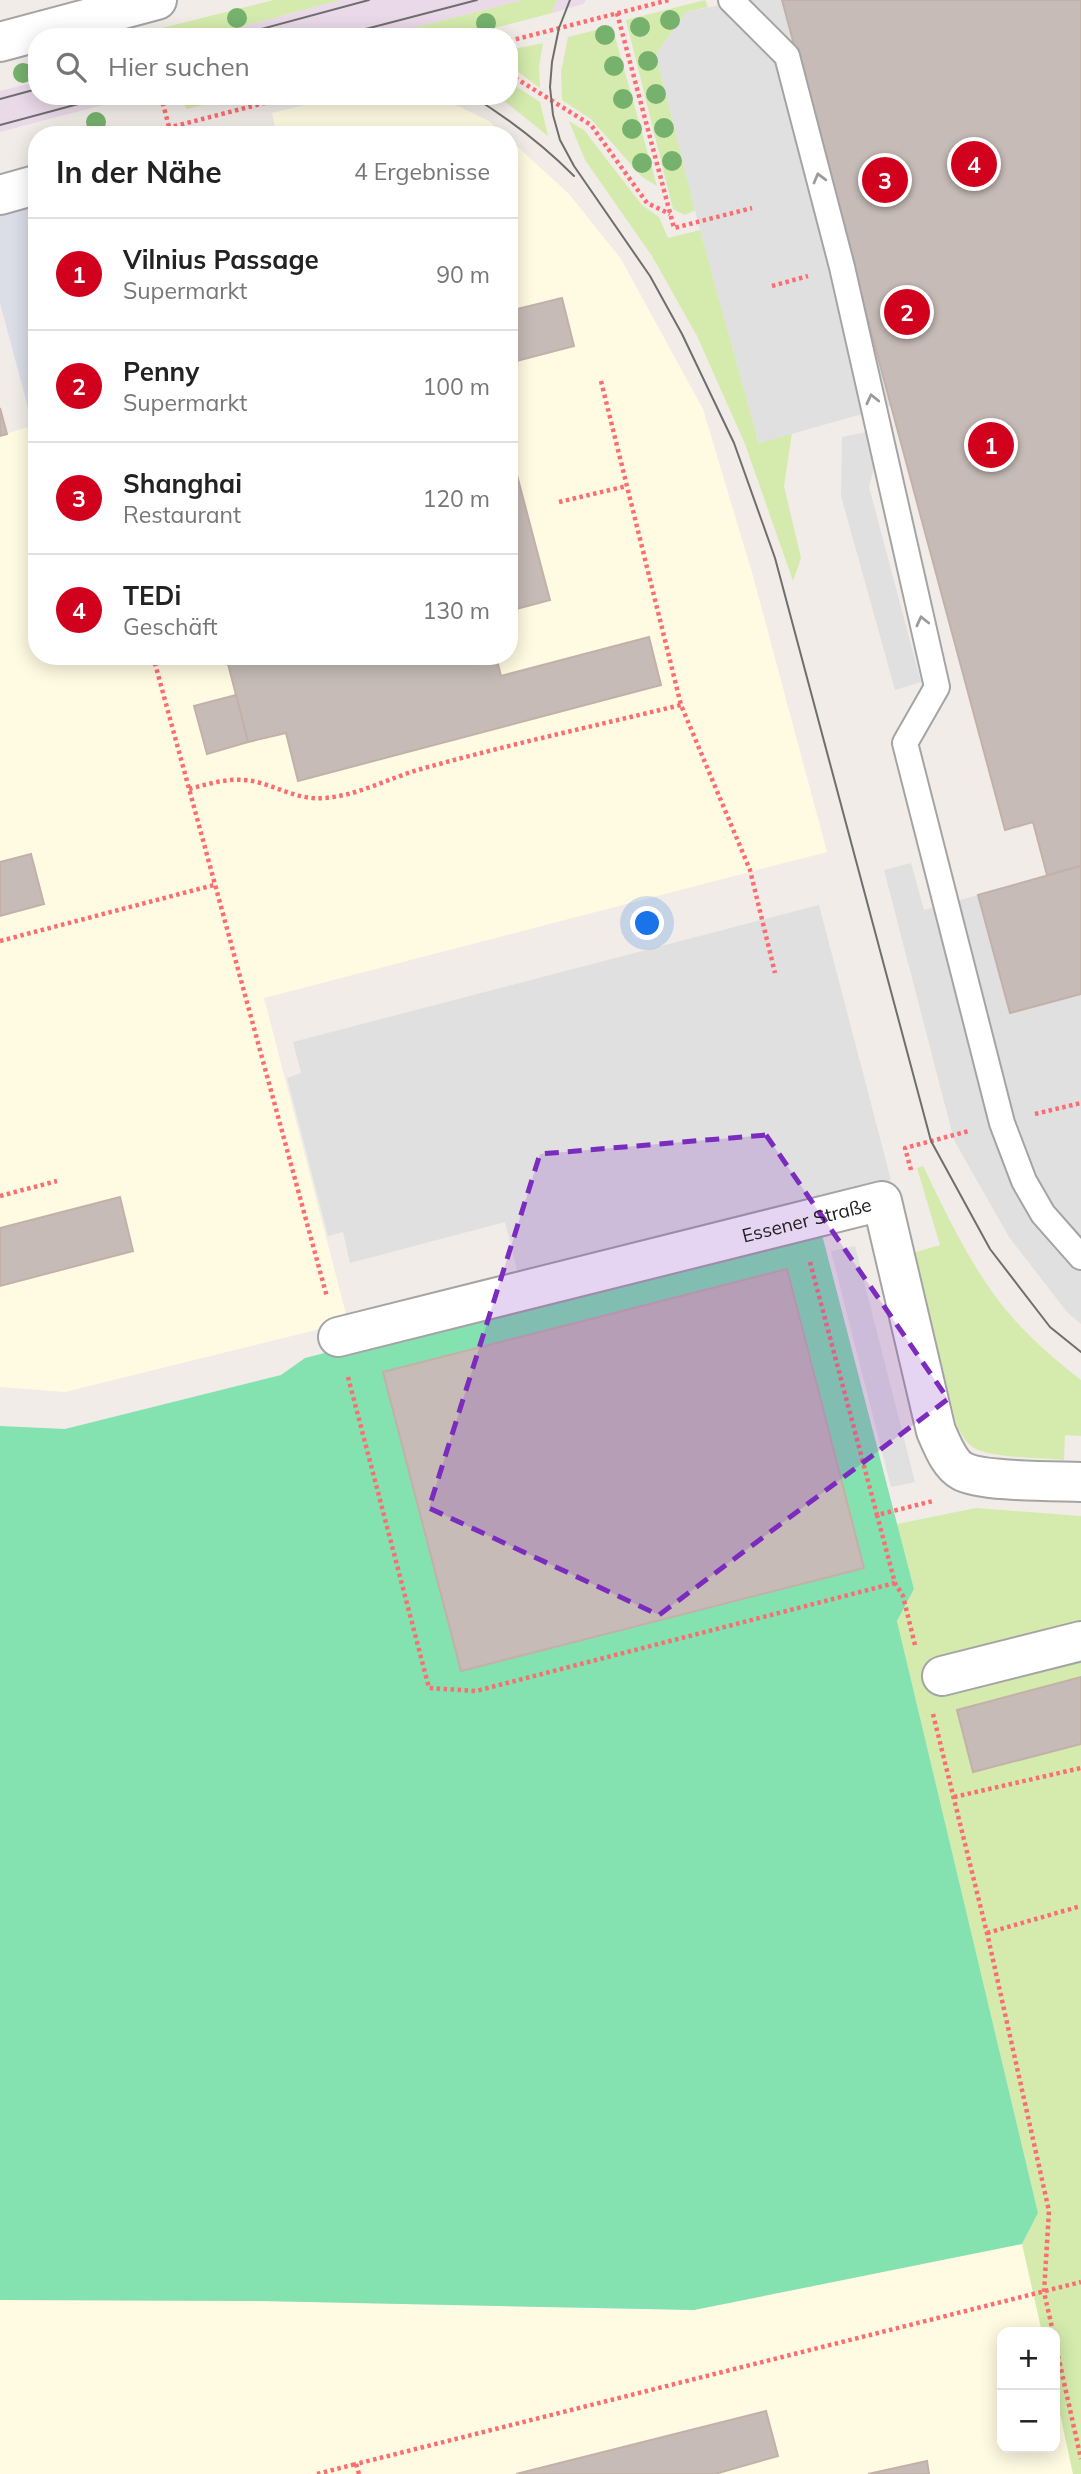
<!DOCTYPE html>
<html lang="de">
<meta charset="utf-8">
<style>
:root{--surface:#fff;--page:#f2f2f2;--text:#222;--muted:#767676;--line:#e0e0e0;--accent:#d1001d}
body{margin:0;font-family:Mulish,sans-serif;background:var(--page);color:var(--text)}
.controls{position:absolute;right:21px;bottom:21px;display:grid;overflow:hidden;border-radius:14px;box-shadow:0 4px 18px #0003}
.controls button{width:63px;height:63px;display:grid;place-items:center;padding:0;border:0;border-bottom:2px solid var(--line);background:var(--surface);color:var(--text);font:35px sans-serif}
.you{position:absolute;left:648px;top:924px;width:24px;height:24px;margin:-18px;border:5px solid #fff;border-radius:50%;background:#1a73e8;box-shadow:0 0 0 10px #1a73e833}
.badge{display:grid;place-items:center;width:46px;height:46px;border-radius:50%;background:var(--accent);color:#fff;font-size:23px;font-weight:700}
.pin{position:absolute;translate:-50% -50%;border:4px solid #fff;box-shadow:0 2px 7px #0006}
.list{margin:0;padding:0;list-style:none}
h2{display:flex;justify-content:space-between;align-items:center;height:91px;margin:0;padding:0 28px;font-size:30px}
h2 small{font-size:23px;font-weight:400;color:var(--muted)}
.list li{display:grid;grid-template-columns:46px 1fr auto;gap:21px;align-items:center;box-sizing:border-box;height:112px;padding:0 28px;border-top:2px solid var(--line)}
.list b{display:block;font-size:26px;white-space:nowrap}
.list p{margin:0;font-size:23px;white-space:nowrap;color:var(--muted)}
.list em{font-size:23px;font-style:normal;color:var(--muted)}
.icon{flex:none;width:38px;height:38px;fill:none;stroke:currentColor;stroke-width:2;stroke-linecap:round;stroke-linejoin:round}
.map{position:relative;flex:none;width:1081px;height:2474px;overflow:hidden}
.search{position:absolute;background:var(--surface);box-shadow:0 4px 18px #0003;left:28px;top:28px;width:490px;height:77px;display:flex;align-items:center;gap:18px;box-sizing:border-box;padding:0 24px;border-radius:28px;color:var(--muted);font-size:26px}
.panel{position:absolute;background:var(--surface);box-shadow:0 4px 18px #0003;left:28px;top:126px;width:490px;height:539px;border-radius:28px}
.map>svg:first-child{display:block}
.industrial{fill:#ead9e9}
.education{fill:#fffbe2}
.grass{fill:#d4ebad}
.pitch{fill:#84e1b0}
.parking{fill:#e0e0e0}
.plaza{fill:#dbdde7}
.building{fill:#c6bbb6;stroke:#c3b1a9;stroke-width:2}
.lines{fill:none;stroke-linecap:round;stroke-linejoin:round}
.service-casing{stroke:#a4a4a4;stroke-width:28}
.minor-casing{stroke:#a4a4a4;stroke-width:42}
.tertiary-casing{stroke:#a4a4a4;stroke-width:42}
.path{stroke:#fc6d72;stroke-width:4.5;stroke-dasharray:3.5 3.5;stroke-linecap:butt}
.service{stroke:#fff;stroke-width:24}
.minor{stroke:#fff;stroke-width:38}
.tertiary{stroke:#fff;stroke-width:38}
.tram{stroke:#6e6e6e;stroke-width:2}
.tree{fill:#76b26d}
.oneway{stroke:#9b9b9b}
.marked{fill:#7b2cbf;fill-opacity:0.2;stroke:#7b2cbf;stroke-width:5;stroke-dasharray:14 9;stroke-linejoin:round}
.labels{text-anchor:middle;dominant-baseline:central;stroke-width:7;stroke-linejoin:round;paint-order:stroke}
.street-label{font-size:19px;fill:#202020;stroke:#fff}
</style>
<div class="map">
<svg width="1081" height="2474" viewBox="0 0 1081 2474">
<rect width="100%" height="100%" fill="#f1ece7"/>
<g class="industrial">
<path d="M341,0H523L378,37H203Z"/>
<path d="M557,0H586L583,4L552,13Z"/>
<path d="M37,82V96H137L0,132V91Z"/>
</g>
<g class="education">
<path d="M340,96H437L489,121L504,135H277L272,113Z"/>
<path d="M509,139L569,194L621,259L703,409L753,576L827,852L264,998L348,1322L65,1392L0,1387V436L37,424V656H509Z"/>
<path d="M1022,2244L1042,2332H1002V2448H1055V2390L1073,2474H0V2300L260,2301L694,2310Z"/>
</g>
<g class="grass">
<path d="M274,0H341L203,37H161L158,29Z"/>
<path d="M523,0H557L552,13L460,37H378Z"/>
<path d="M705,0L708,7L686,12L656,55L695,210L685,215L673,209L626,20Z"/>
<path d="M612,26L657,186L642,177L591,119L562,100L561,72L568,37Z"/>
<path d="M543,43L539,67L540,88L509,65V50Z"/>
<path d="M509,82L540,102L548,136L498,96H509Z"/>
<path d="M178,96H238L187,109Z"/>
<path d="M569,121L584,130L642,205L659,217L668,238L700,230L759,443L792,433L784,486L801,558L793,581L745,444L697,336L652,256L585,160Z"/>
<path d="M923,1166C944,1209 965,1254 993,1293C1017,1327 1049,1355 1081,1380V1436L1065,1435L1064,1460C1043,1458 991,1458 974,1448C966,1443 962,1435 957,1426L913,1253L940,1245L917,1168Z"/>
<path d="M976,1508L1081,1516V2474H1073L1055,2390V2332H1042L1022,2244L1038,2213L897,1621L914,1589L897,1524Z"/>
</g>
<path class="pitch" d="M820,1227L914,1589L897,1621L1038,2213L1022,2244L694,2310L260,2301L0,2300V1426L65,1429L281,1375L305,1358Z"/>
<g class="parking">
<path d="M745,0H782L891,406L759,443L700,230L656,55L686,12Z"/>
<path d="M867,432L875,464L869,487L921,682L895,690L841,496L842,437Z"/>
<path d="M911,863L924,910L978,895L1010,1013L1081,994V1324L1067,1312L1009,1237L954,1140L884,870Z"/>
<path d="M819,905L891,1180L518,1274L505,1222L350,1263L343,1232L328,1236L287,1078L301,1073L293,1042Z"/>
<path d="M855,1246L915,1482L891,1487L831,1251Z"/>
</g>
<path class="plaza" d="M37,204V424L33,426L0,303V214Z"/>
<g class="building">
<path d="M782,0H1081V866L1047,875L1033,822L1005,830Z"/>
<path d="M562,298L574,346L509,363V311Z"/>
<path d="M0,408L7,434L0,436Z"/>
<path d="M509,445L550,600L509,611Z"/>
<path d="M649,637L661,685L298,781L286,733L248,742L226,656H496L501,676Z"/>
<path d="M236,695L248,742L207,754L194,706Z"/>
<path d="M31,854L44,904L0,916V862Z"/>
<path d="M1081,866V994L1010,1013L978,895Z"/>
<path d="M120,1197L133,1251L0,1286V1228Z"/>
<path d="M787,1269L864,1568L461,1671L383,1372Z"/>
<path d="M1081,1677V1744L973,1772L957,1710Z"/>
<path d="M766,2411L778,2456L715,2474H516Z"/>
<path d="M927,2461L929,2474H868Z"/>
</g>
<g class="lines">
<defs>
<path id="service" d="M731,0L787,56L842,267L937,687L905,743L1002,1123L1024,1181L1043,1214L1081,1257"/>
<g id="minor">
<path d="M0,195L32,186"/>
<path id="s1" d="M338,1337L882,1201L936,1431C942,1444 949,1464 962,1471C981,1482 1056,1481 1081,1482"/>
<path d="M942,1676L1081,1641"/>
</g>
<path id="tertiary" d="M0,42L157,0"/>
</defs>
<use href="#service" class="service-casing"/>
<use href="#minor" class="minor-casing"/>
<use href="#tertiary" class="tertiary-casing"/>
<g class="path">
<path d="M617,13L674,228L752,208"/>
<path d="M509,41L669,0"/>
<path d="M509,74L591,125L647,203L670,214"/>
<path d="M161,96L169,127"/>
<path d="M148,103L162,99"/>
<path d="M140,135L292,96"/>
<path d="M772,286L808,276"/>
<path d="M601,381L681,705L750,870L775,973"/>
<path d="M559,502L627,486"/>
<path d="M153,656L327,1297"/>
<path d="M189,789C212,783 233,776 257,782C280,788 299,800 324,798C357,796 389,778 421,769C507,745 594,726 681,705"/>
<path d="M0,941L214,885"/>
<path d="M1035,1114L1081,1103"/>
<path d="M911,1170L905,1148L969,1131"/>
<path d="M0,1196L57,1181"/>
<path d="M810,1262L877,1515"/>
<path d="M348,1377L429,1688L476,1691L895,1583"/>
<path d="M915,1645L903,1596L895,1583L877,1515L933,1501"/>
<path d="M933,1714L987,1933L1049,2211L1044,2292L1053,2332"/>
<path d="M954,1797L1081,1768"/>
<path d="M987,1933L1081,1906"/>
<path d="M1055,2342L1081,2459"/>
<path d="M317,2474L356,2464"/>
<path d="M359,2474L356,2464L1081,2282"/>
</g>
<use href="#service" class="service"/>
<use href="#minor" class="minor"/>
<use href="#tertiary" class="tertiary"/>
<g class="tram">
<path d="M570,0L559,28L552,62L550,87L553,115L560,140L574,166L650,276L682,334L734,443L775,558L931,1141L990,1249L1050,1327L1081,1352"/>
<path d="M232,37L369,0"/>
<path d="M335,37L477,0"/>
<path d="M472,96C509,119 543,145 574,176"/>
<path d="M0,99L37,89"/>
<path d="M0,125L108,96"/>
</g>
</g>
<g class="tree">
<circle cx="237" cy="18" r="10"/>
<circle cx="670" cy="20" r="10"/>
<circle cx="486" cy="23" r="10"/>
<circle cx="640" cy="27" r="10"/>
<circle cx="605" cy="35" r="10"/>
<circle cx="648" cy="61" r="10"/>
<circle cx="614" cy="66" r="10"/>
<circle cx="23" cy="73" r="10"/>
<circle cx="656" cy="94" r="10"/>
<circle cx="623" cy="99" r="10"/>
<circle cx="96" cy="122" r="10"/>
<circle cx="664" cy="128" r="10"/>
<circle cx="632" cy="129" r="10"/>
<circle cx="672" cy="161" r="10"/>
<circle cx="642" cy="163" r="10"/>
</g>
<defs><path id="oneway-chevron" d="M-2-3.5L2.5 0L-2 3.5" fill="none" stroke-width="1.6" stroke-linecap="round" stroke-linejoin="round" transform="scale(1.75)"/></defs>
<g class="oneway">
<use href="#oneway-chevron" transform="translate(819 178) rotate(-105)"/>
<use href="#oneway-chevron" transform="translate(872 399) rotate(-103)"/>
<use href="#oneway-chevron" transform="translate(922 621) rotate(-103)"/>
</g>
<path class="marked" d="M766,1135L948,1399L659,1615L429,1508L540,1154Z"/>
<g class="labels">
<g class="street-label">
<text stroke="none"><textPath href="#s1" startOffset="483">Essener Straße</textPath></text>
</g>
</g>
</svg>
<div class="controls">
<button>+</button>
<button>−</button>
</div>
<div class="you"></div>
<div class="pin badge" style="left:991px;top:445px">1</div>
<div class="pin badge" style="left:907px;top:312px">2</div>
<div class="pin badge" style="left:885px;top:180px">3</div>
<div class="pin badge" style="left:974px;top:164px">4</div>
<div class="search"><svg class="icon" aria-label="search" viewBox="0 0 24 24"><circle cx="10" cy="10" r="6"/><path d="M15 15l6 6"/></svg>Hier suchen</div>
<section class="panel">
<h2>In der Nähe<small>4 Ergebnisse</small></h2>
<ul class="list">
<li><span class="badge">1</span><div><b>Vilnius Passage</b><p>Supermarkt</p></div><em>90 m</em></li>
<li><span class="badge">2</span><div><b>Penny</b><p>Supermarkt</p></div><em>100 m</em></li>
<li><span class="badge">3</span><div><b>Shanghai</b><p>Restaurant</p></div><em>120 m</em></li>
<li><span class="badge">4</span><div><b>TEDi</b><p>Geschäft</p></div><em>130 m</em></li>
</ul>
</section>
</div>
